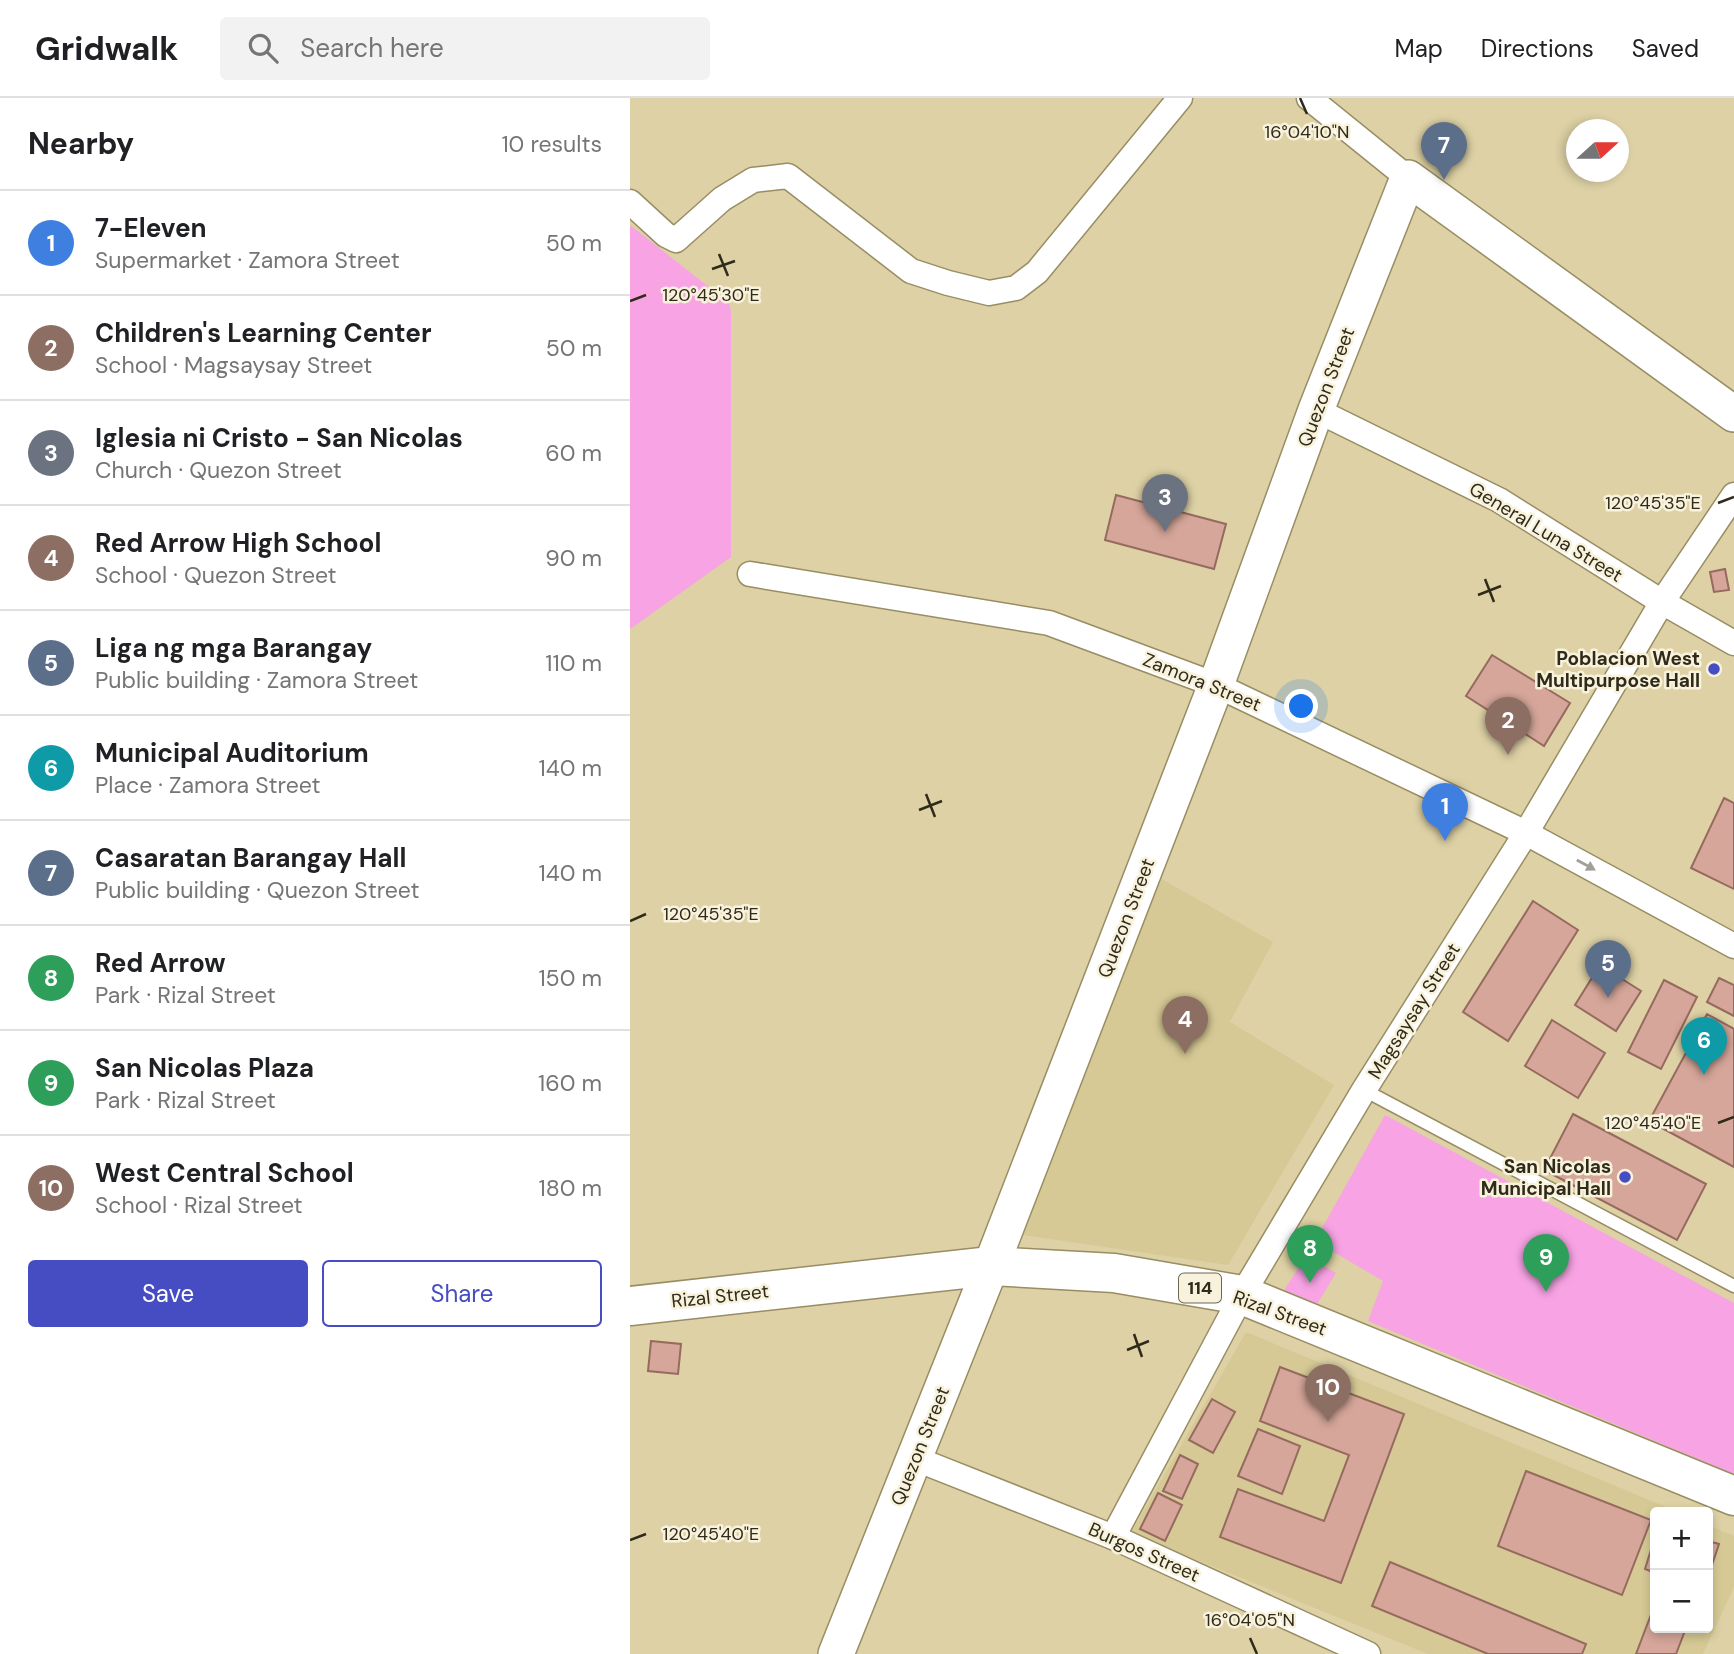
<!DOCTYPE html>
<meta charset="utf-8">
<style>
:root{--surface:#fff;--page:#f2f2f2;--text:#202124;--muted:#757577;--line:#e0e0e0;--accent:#464cc1}
body{margin:0;font-family:"DM Sans",sans-serif;background:var(--page);color:var(--text)}
.controls{position:absolute;right:21px;bottom:21px;display:grid;overflow:hidden;border-radius:7px;box-shadow:0 4px 10px #0003}
.controls button{width:63px;height:63px;display:grid;place-items:center;padding:0;border:0;border-bottom:2px solid var(--line);background:var(--surface);color:var(--text);font:35px sans-serif}
.compass{position:absolute;left:936px;top:21px;width:63px;height:63px;border-radius:50%;background:var(--surface);box-shadow:0 4px 10px #0003;rotate:69deg}
.you{position:absolute;left:672px;top:609px;width:24px;height:24px;margin:-18px;border:5px solid #fff;border-radius:50%;background:#1a73e8;box-shadow:0 0 0 10px #1a73e833}
.badge{display:grid;place-items:center;width:46px;height:46px;border-radius:50%;background:var(--accent);color:#fff;font-size:23px;font-weight:700}
.pin{position:absolute;translate:-50% -58px;filter:drop-shadow(0 2px 4px #0008)}
.pin::after{content:'';position:absolute;top:37px;width:24px;height:21px;background:inherit;clip-path:polygon(0 0,100% 0,50% 100%)}
.list{margin:0;padding:0;list-style:none}
h2{display:flex;justify-content:space-between;align-items:center;height:91px;margin:0;padding:0 28px;font-size:30px}
h2 small{font-size:23px;font-weight:400;color:var(--muted)}
.list li{display:grid;grid-template-columns:46px 1fr auto;gap:21px;align-items:center;box-sizing:border-box;height:105px;padding:0 28px;border-top:2px solid var(--line)}
.list b{display:block;font-size:26px;white-space:nowrap}
.list p{margin:0;font-size:23px;white-space:nowrap;color:var(--muted)}
.list em{font-size:23px;font-style:normal;color:var(--muted)}
.actions{display:flex;gap:14px;padding:21px 28px}
.actions a{flex:1;padding:16px 0;border:2px solid var(--accent);border-radius:7px;text-align:center;font-size:24px;color:var(--accent)}
.actions .main{background:var(--accent);color:#fff}
.icon{flex:none;width:38px;height:38px;fill:none;stroke:currentColor;stroke-width:2;stroke-linecap:round;stroke-linejoin:round}
.map{position:relative;flex:none;width:1104px;height:1556px;overflow:hidden}
header{display:flex;align-items:center;gap:42px;box-sizing:border-box;height:98px;padding:0 35px;background:var(--surface);border-bottom:2px solid var(--line)}
header strong{font-size:33px}
nav{display:flex;gap:38px;margin-inline-start:auto;font-size:24px}
.search{width:490px;height:63px;background:var(--page);display:flex;align-items:center;gap:18px;box-sizing:border-box;padding:0 24px;border-radius:7px;color:var(--muted);font-size:26px}
main{display:flex}
aside{flex:1;background:var(--surface)}
.map>svg:first-child{display:block}
.built{fill:#d6c995}
.green{fill:#f7a3e4}
.building{fill:#d5a699;stroke:#966a5e;stroke-width:2}
.lines{fill:none;stroke-linecap:round;stroke-linejoin:round}
.lane-casing{stroke:#988d63;stroke-width:15}
.street-casing{stroke:#988d63;stroke-width:27}
.secondary-casing{stroke:#988d63;stroke-width:38}
.primary-casing{stroke:#988d63;stroke-width:41}
.lane{stroke:#fff;stroke-width:12}
.street{stroke:#fff;stroke-width:24}
.secondary{stroke:#fff;stroke-width:35}
.primary{stroke:#fff;stroke-width:38}
.oneway{fill:#a19f98}
.ticks{fill:none;stroke:#2f2a19;stroke-width:2.5}
.poi-dot{fill:#464cc1;stroke:#f8f2dc;stroke-width:2.5}
.labels{text-anchor:middle;dominant-baseline:central;stroke-width:5;stroke-linejoin:round;paint-order:stroke}
.shield{fill:#f8f2dc;stroke:#6b6654;stroke-width:2}
.shield-label{font-size:18px;font-weight:bold;fill:#2f2a19}
.street-label{font-size:19px;fill:#2f2a19;stroke:#f8f2dc}
.poi-label{font-size:19px;font-weight:bold;fill:#2f2a19;stroke:#f8f2dc;text-anchor:end}
.ticks-label{font-size:18px;text-anchor:middle;fill:#2f2a19;stroke:#f8f2dc;stroke-width:5;stroke-linejoin:round;paint-order:stroke}
</style>
<header>
<strong>Gridwalk</strong>
<div class="search"><svg class="icon" aria-label="search" viewBox="0 0 24 24"><circle cx="10" cy="10" r="6"/><path d="M15 15l6 6"/></svg>Search here</div>
<nav><a>Map</a><a>Directions</a><a>Saved</a></nav>
</header>
<main>
<aside>
<h2>Nearby<small>10 results</small></h2>
<ul class="list">
<li><span class="badge" style="background:#3f7fe0">1</span><div><b>7-Eleven</b><p>Supermarket · Zamora Street</p></div><em>50 m</em></li>
<li><span class="badge" style="background:#8d6e63">2</span><div><b>Children's Learning Center</b><p>School · Magsaysay Street</p></div><em>50 m</em></li>
<li><span class="badge" style="background:#6b7280">3</span><div><b>Iglesia ni Cristo - San Nicolas</b><p>Church · Quezon Street</p></div><em>60 m</em></li>
<li><span class="badge" style="background:#8d6e63">4</span><div><b>Red Arrow High School</b><p>School · Quezon Street</p></div><em>90 m</em></li>
<li><span class="badge" style="background:#5c6f8a">5</span><div><b>Liga ng mga Barangay</b><p>Public building · Zamora Street</p></div><em>110 m</em></li>
<li><span class="badge" style="background:#0f9aa8">6</span><div><b>Municipal Auditorium</b><p>Place · Zamora Street</p></div><em>140 m</em></li>
<li><span class="badge" style="background:#5c6f8a">7</span><div><b>Casaratan Barangay Hall</b><p>Public building · Quezon Street</p></div><em>140 m</em></li>
<li><span class="badge" style="background:#2e9e5b">8</span><div><b>Red Arrow</b><p>Park · Rizal Street</p></div><em>150 m</em></li>
<li><span class="badge" style="background:#2e9e5b">9</span><div><b>San Nicolas Plaza</b><p>Park · Rizal Street</p></div><em>160 m</em></li>
<li><span class="badge" style="background:#8d6e63">10</span><div><b>West Central School</b><p>School · Rizal Street</p></div><em>180 m</em></li>
</ul>
<div class="actions"><a class="main">Save</a><a>Share</a></div>
</aside>
<div class="map">
<svg width="1104" height="1556" viewBox="0 0 1104 1556">
<rect width="100%" height="100%" fill="#ddd1a5"/>
<g class="built">
<path d="M530,780L643,844L600,924L704,987L598,1167L386,1136Z"/>
<path d="M616,1234L1048,1414H1025V1530H1078V1427L1104,1438V1489L1073,1556H798L501,1435Z"/>
</g>
<g class="green">
<path d="M0,127L99,205L101,214V459L0,531Z"/>
<path d="M755,1017L1104,1205V1376L738,1223L753,1183L685,1143Z"/>
<path d="M676,1158L706,1175L684,1211L653,1194Z"/>
</g>
<g class="building">
<path d="M486,397L596,426L584,471L475,442Z"/>
<path d="M1095,471L1099,492L1084,494L1080,474Z"/>
<path d="M862,557L940,605L914,648L836,598Z"/>
<path d="M1094,700L1104,705V791L1061,770Z"/>
<path d="M903,803L948,832L878,943L833,914Z"/>
<path d="M970,867L1011,893L986,933L945,907Z"/>
<path d="M1089,880L1104,887V918L1077,904Z"/>
<path d="M1034,882L1067,899L1031,971L998,954Z"/>
<path d="M1077,916L1104,931V1069L1019,1023Z"/>
<path d="M922,922L975,955L948,1000L895,968Z"/>
<path d="M943,1016L1076,1086L1047,1142L914,1072Z"/>
<path d="M21,1243L51,1246L48,1276L18,1273Z"/>
<path d="M650,1269L774,1316L711,1485L590,1439L608,1391L694,1423L719,1357L630,1323Z"/>
<path d="M582,1301L605,1314L583,1355L559,1342Z"/>
<path d="M628,1331L670,1348L652,1396L608,1378Z"/>
<path d="M550,1357L568,1366L552,1401L533,1393Z"/>
<path d="M896,1373L1021,1422L992,1497L868,1448Z"/>
<path d="M528,1395L552,1407L535,1443L510,1431Z"/>
<path d="M1025,1439V1475L1015,1471Z"/>
<path d="M1078,1443L1089,1446L1078,1479Z"/>
<path d="M760,1464L956,1546L952,1556H858L742,1508Z"/>
<path d="M1025,1506V1530H1056L1046,1556H1006Z"/>
</g>
<g class="lines">
<defs>
<path id="lane" d="M734,992L1104,1188"/>
<g id="street">
<path d="M679,0L778,80"/>
<path d="M0,104L36,137L46,142L92,101L123,82L158,78L281,173L318,185L359,195L386,190L407,174L550,0"/>
<path d="M686,312L869,402L1032,504L1104,545"/>
<path d="M120,476L419,525L586,587L896,735L1104,848"/>
<path d="M286,1361L483,1439L738,1556"/>
<path d="M483,1439L612,1197L734,992L896,735L1032,504L1104,397"/>
</g>
<path id="secondary" d="M206,1556L361,1168L586,587L686,312L778,80L1104,316"/>
<path id="primary" d="M0,1208L361,1168L484,1175L612,1197L1104,1398"/>
</defs>
<use href="#lane" class="lane-casing"/>
<use href="#street" class="street-casing"/>
<use href="#secondary" class="secondary-casing"/>
<use href="#primary" class="primary-casing"/>
<use href="#lane" class="lane"/>
<use href="#street" class="street"/>
<use href="#secondary" class="secondary"/>
<use href="#primary" class="primary"/>
</g>
<defs><path id="oneway-solid" d="M-6-.8H1V-3.2L6.5 0L1 3.2V.8H-6Z" transform="scale(1.75)"/></defs>
<use class="oneway" href="#oneway-solid" transform="translate(956 767) rotate(29)"/>
<path class="ticks" d="M670,0L677,16M89,156L98,178M82,171L105,163M0,203L16,197M1088,405L1104,399M855,481L864,504M848,497L871,488M296,696L305,719M289,712L312,703M0,823L16,816M1088,1025L1104,1019M504,1236L512,1259M497,1252L519,1243M0,1442L16,1436M620,1540L627,1556"/>
<g class="poi-dot">
<circle cx="1084" cy="571" r="7"/>
<circle cx="995" cy="1079" r="7"/>
</g>
<g class="labels">
<rect class="shield" x="549" y="1175.5" width="42" height="29" rx="5"/>
<g class="shield-label">
<text x="570" y="1190">114</text>
</g>
<g class="street-label">
<text transform="translate(696 289) rotate(-69)">Quezon Street</text>
<text transform="translate(916 434) rotate(31)">General Luna Street</text>
<text transform="translate(572 584) rotate(22)">Zamora Street</text>
<text transform="translate(496 820) rotate(-69)">Quezon Street</text>
<text transform="translate(784 913) rotate(-58)">Magsaysay Street</text>
<text transform="translate(90 1198) rotate(-6)">Rizal Street</text>
<text transform="translate(650 1215) rotate(20)">Rizal Street</text>
<text transform="translate(290 1348) rotate(-68)">Quezon Street</text>
<text transform="translate(514 1454) rotate(24)">Burgos Street</text>
</g>
<g class="poi-label">
<text x="1070" y="560">Poblacion West<tspan x="1070" dy="22">Multipurpose Hall</tspan></text>
<text x="981" y="1068">San Nicolas<tspan x="981" dy="22">Municipal Hall</tspan></text>
</g>
</g>
<g class="ticks-label">
<text x="677" y="40">16°04'10"N</text>
<text x="81" y="203">120°45'30"E</text>
<text x="1023" y="411">120°45'35"E</text>
<text x="81" y="822">120°45'35"E</text>
<text x="1023" y="1031">120°45'40"E</text>
<text x="81" y="1442">120°45'40"E</text>
<text x="620" y="1528">16°04'05"N</text>
</g>
</svg>
<div class="controls">
<button>+</button>
<button>−</button>
</div>
<svg class="compass" viewBox="-18 -18 36 36"><path d="M0-13l5 13h-10z" fill="#e53935"/><path d="M0 13l5-13h-10z" fill="#757577"/></svg>
<div class="you"></div>
<div class="pin badge" style="left:815px;top:743px;background:#3f7fe0">1</div>
<div class="pin badge" style="left:878px;top:657px;background:#8d6e63">2</div>
<div class="pin badge" style="left:535px;top:434px;background:#6b7280">3</div>
<div class="pin badge" style="left:555px;top:956px;background:#8d6e63">4</div>
<div class="pin badge" style="left:978px;top:900px;background:#5c6f8a">5</div>
<div class="pin badge" style="left:1074px;top:977px;background:#0f9aa8">6</div>
<div class="pin badge" style="left:814px;top:82px;background:#5c6f8a">7</div>
<div class="pin badge" style="left:680px;top:1185px;background:#2e9e5b">8</div>
<div class="pin badge" style="left:916px;top:1194px;background:#2e9e5b">9</div>
<div class="pin badge" style="left:698px;top:1324px;background:#8d6e63">10</div>
</div>
</main>
